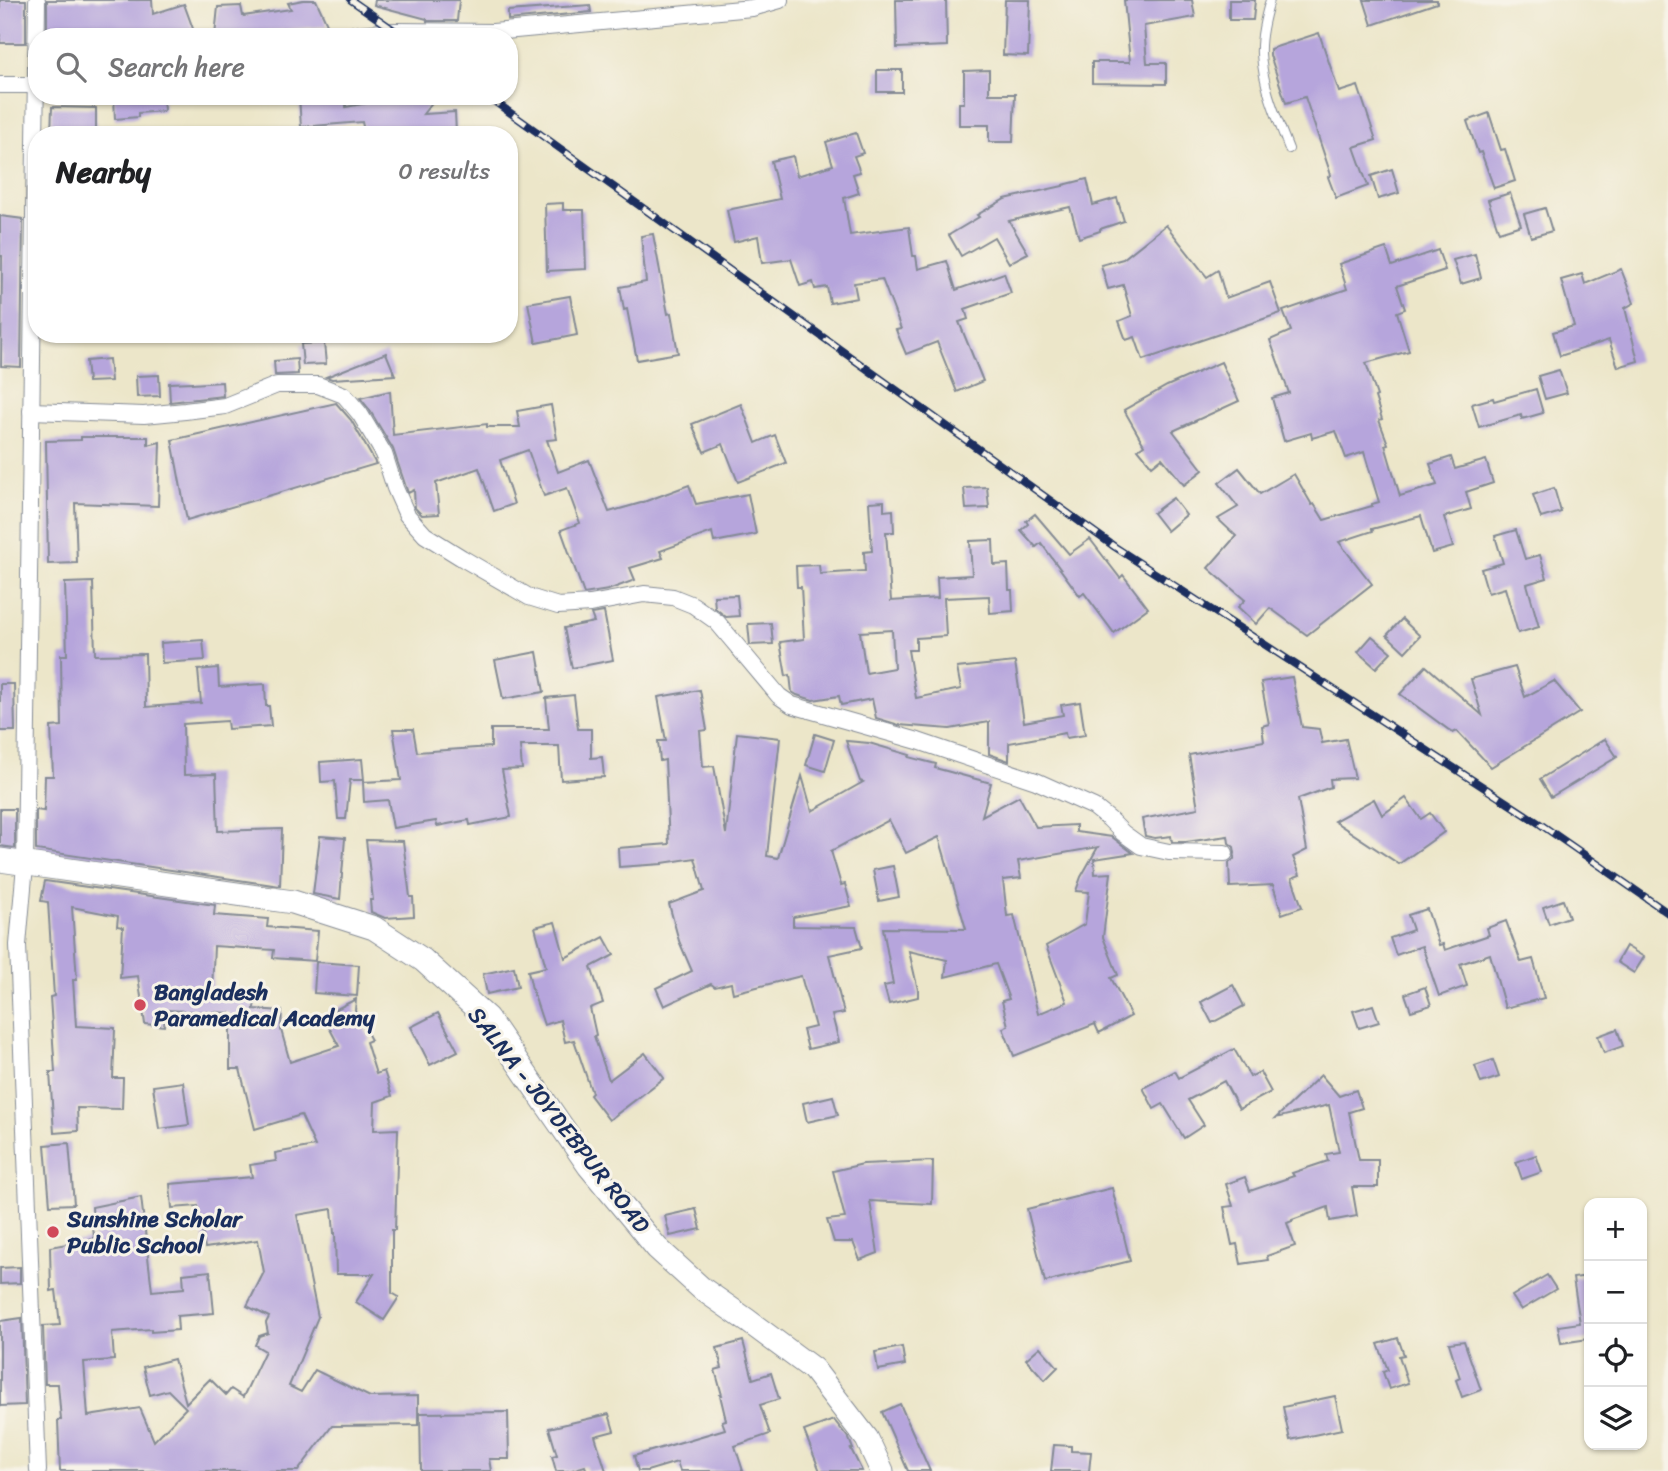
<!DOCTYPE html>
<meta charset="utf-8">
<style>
:root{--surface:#fff;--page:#f6f6f6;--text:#202124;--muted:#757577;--line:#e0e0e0}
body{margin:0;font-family:Sriracha,sans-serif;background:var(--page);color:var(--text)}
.controls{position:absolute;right:21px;bottom:21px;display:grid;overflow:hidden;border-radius:14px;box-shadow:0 2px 5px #0004}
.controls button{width:63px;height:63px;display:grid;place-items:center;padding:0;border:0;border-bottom:2px solid var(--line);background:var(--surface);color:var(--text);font:35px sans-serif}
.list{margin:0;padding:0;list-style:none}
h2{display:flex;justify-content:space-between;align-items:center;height:91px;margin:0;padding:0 28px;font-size:30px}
h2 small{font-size:23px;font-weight:400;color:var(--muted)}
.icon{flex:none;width:38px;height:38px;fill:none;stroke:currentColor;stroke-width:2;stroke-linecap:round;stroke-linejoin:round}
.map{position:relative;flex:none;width:1668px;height:1471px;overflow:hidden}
.search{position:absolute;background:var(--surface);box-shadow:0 2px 5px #0004;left:28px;top:28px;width:490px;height:77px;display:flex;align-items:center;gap:18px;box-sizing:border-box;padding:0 24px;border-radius:28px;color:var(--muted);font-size:26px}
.panel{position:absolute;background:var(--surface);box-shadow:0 2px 5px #0004;left:28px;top:126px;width:490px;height:217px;border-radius:28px}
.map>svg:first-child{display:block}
.building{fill:#b6a5dc;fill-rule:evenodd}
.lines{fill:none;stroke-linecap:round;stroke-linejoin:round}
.service-casing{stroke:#848a94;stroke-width:10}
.minor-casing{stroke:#848a94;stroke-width:18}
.secondary-casing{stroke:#848a94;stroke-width:25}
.service{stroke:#fff;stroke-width:8}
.minor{stroke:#fff;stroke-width:16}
.secondary{stroke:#fff;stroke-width:23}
.rail-casing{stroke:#1b2f5e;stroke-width:8}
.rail{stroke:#f7f3e8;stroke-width:5;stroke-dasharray:16;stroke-linecap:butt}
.poi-dot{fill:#d1495b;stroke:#f7f3e8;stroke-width:2.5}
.labels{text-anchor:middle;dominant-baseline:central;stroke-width:6;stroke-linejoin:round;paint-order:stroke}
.poi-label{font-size:23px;font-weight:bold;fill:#1b2f5e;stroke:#f7f3e8;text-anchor:start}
.street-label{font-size:23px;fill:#1b2f5e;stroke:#f7f3e8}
</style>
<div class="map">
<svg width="1668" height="1471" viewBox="0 0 1668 1471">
<rect width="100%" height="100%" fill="#f7f3e8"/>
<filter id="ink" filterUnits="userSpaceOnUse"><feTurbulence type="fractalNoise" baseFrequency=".0143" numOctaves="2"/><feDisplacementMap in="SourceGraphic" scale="14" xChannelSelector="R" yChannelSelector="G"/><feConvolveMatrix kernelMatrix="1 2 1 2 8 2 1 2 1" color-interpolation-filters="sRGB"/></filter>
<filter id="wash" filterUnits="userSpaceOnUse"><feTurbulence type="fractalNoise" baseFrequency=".00686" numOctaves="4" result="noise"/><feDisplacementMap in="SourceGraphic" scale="28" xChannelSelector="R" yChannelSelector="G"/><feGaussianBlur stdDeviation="1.57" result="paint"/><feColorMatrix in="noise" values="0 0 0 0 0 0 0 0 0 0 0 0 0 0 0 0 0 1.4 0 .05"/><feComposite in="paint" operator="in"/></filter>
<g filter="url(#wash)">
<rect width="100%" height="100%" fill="#ece6c9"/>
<g id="blocks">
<g class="building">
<rect x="0" y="0" width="26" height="43"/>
<path d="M47,0H152L153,14L184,4L196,37H47Z"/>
<path d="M303,0H316L328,26L215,36L218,7L241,6L243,16L291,9L288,3Z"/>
<path d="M375,0H459L457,21H427V19L374,5Z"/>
<path d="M896,0H946L947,46L897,48Z"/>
<path d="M1005,0H1030L1028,56L1003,55Z"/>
<path d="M1124,0H1192L1195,17L1144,26L1147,63H1166V84L1092,83V62H1130Z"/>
<path d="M1229,0H1255L1253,20H1229Z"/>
<path d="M1364,0H1437V3L1372,25Z"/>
<path d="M590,5L591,12L508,20V11Z"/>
<path d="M1319,33L1339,92L1358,86L1376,140L1354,147L1368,186L1336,198L1328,177L1331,175L1305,97L1286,103L1270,55V49Z"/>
<rect x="877" y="70" width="25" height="22"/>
<path d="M989,70V94H1015L1013,142H989V125H959V103H964V71Z"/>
<path d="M131,96H163L164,111L138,113V117L115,119L114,97Z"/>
<path d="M299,96H346V107L404,96H437L423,114L455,112L456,133L365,135L362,122L301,127Z"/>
<path d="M52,107L96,108V135H51Z"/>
<path d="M1489,113L1501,150L1505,149L1515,181L1494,188L1481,152L1478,153L1467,121Z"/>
<path d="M856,133L863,153L854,156L860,172L853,174L859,193L844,198L850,235L909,227L913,256H916L918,269L947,261L956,290L1004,273L1011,293L965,309L968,319L959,322L983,381L957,392L937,342L906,354L896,330L901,329L882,279L854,283L857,298L830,303L827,287L815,289L813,282L800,286L791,259L762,263L758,236L734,242L727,210L780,199L771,161L793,156L797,176L833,165L826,142Z"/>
<path d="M1392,169L1399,193L1378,199L1371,176Z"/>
<path d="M1087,179L1093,205L1117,198L1124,221L1100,229V231L1079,238L1070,207L1009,221L1028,253L1009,263L994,237L961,256L949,235L979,217L977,215L1005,199L1063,186V185Z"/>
<path d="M1510,193L1521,225L1499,232L1488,200Z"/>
<path d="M563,203V210H584L586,269L547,271L545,204Z"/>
<path d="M1545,208L1552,231L1531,237L1524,214Z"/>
<path d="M0,216L23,219L21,367L1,366L2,256H0Z"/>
<path d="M1166,225L1207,277L1218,270L1226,298L1270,282L1281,313L1143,360L1135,337L1126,340L1119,321L1132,316L1123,285L1108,289L1101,265L1123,259Z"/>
<path d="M653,234L668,314L671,313L678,353L637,360L627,309L624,310L620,287L646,282L641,236Z"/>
<path d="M1386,248L1392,266L1438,250L1445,270L1397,286L1405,309L1397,312L1409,351L1366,363L1377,396L1375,397L1382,419L1379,420L1388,444L1385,445L1400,496L1437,485L1430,464L1451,457L1455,469L1486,460L1493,483L1466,492L1471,509L1444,517L1453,547L1432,553L1421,516L1372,529L1373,531L1339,542L1372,584L1307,635L1270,608L1256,624L1238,607L1245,600L1208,568L1236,536L1218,519L1238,507L1219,483L1239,468L1260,494L1294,474L1312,505L1314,504L1324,520L1372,506V504L1379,502L1364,452L1346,458L1336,431L1312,438L1311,433L1284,441L1272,398L1289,393L1270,340L1291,331L1283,311L1347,289L1339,264Z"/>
<path d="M1475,254L1481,278L1461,284L1453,260Z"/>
<path d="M1621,269L1634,303L1625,308L1638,361L1618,367L1609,340L1560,356L1553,332L1574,326L1561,280L1582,274L1585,284Z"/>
<path d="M570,296L577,335L536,343L528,303Z"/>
<path d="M324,343L326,364L303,365L301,344Z"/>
<path d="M386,353L395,375L332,379L326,377Z"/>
<path d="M109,359L111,381L88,382L86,361Z"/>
<path d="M297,359L298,374L275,375L274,361Z"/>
<path d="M1221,362L1239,401L1173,431L1203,470L1184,485L1162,458L1152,466L1138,449L1144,445L1124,410L1167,386Z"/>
<path d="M1559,370L1567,393L1545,399L1538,376Z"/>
<path d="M159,375L160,396L137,397L136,376Z"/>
<path d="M192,382V384L222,382L223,396L170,402L169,383Z"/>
<path d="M1536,389L1543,413L1522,419L1521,415L1479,427L1472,404L1493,398L1494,401Z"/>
<path d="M390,391L393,435L487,424V427H520L517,411L551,405L557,439L547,440L558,472L589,460L609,512L641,503L689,485L696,504L748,494L756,534L714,542L712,532L660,551L663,558L630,568L635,580L608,590L584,594L561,530L580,523L567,488L544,496L528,450L500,460L514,504L494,511L479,468L436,483L439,514L422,515L415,508L414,490L408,493L393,449L369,409L360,398Z"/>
<path d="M336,403L351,420L376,464L187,520L172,440Z"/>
<path d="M741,404L756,443L775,435L786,463L738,482L723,444L704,452L692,424Z"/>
<path d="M81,437H148V445L160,442L158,506L75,503L77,563L48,564L46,441L81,440Z"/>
<path d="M987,487L989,508L966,509L964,488Z"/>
<path d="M1554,488L1561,512L1541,518L1533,495Z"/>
<path d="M1173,498L1186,515L1167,531L1153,513Z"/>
<path d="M884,501V511L893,510L894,532H886L891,601L938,598L937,577L972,575L970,541L993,540L994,565L1008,564L1009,590H1012L1013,611L990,613L989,596L944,598L946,636L916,638V650H908L916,698L961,689L957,668L1015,662L1024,722L1063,715L1061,705L1080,702L1085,735L1066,738L1065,733L1009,743V761L989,754V722L950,729L899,725L876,718L872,699L841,705L839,696L813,700L797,695L792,692L790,675L786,676L780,642L804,639L801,587H797L796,566L819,565L820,574L865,571L864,552L872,551L869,502ZM892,630L894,668L866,673L860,632Z"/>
<path d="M1035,514L1069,554L1090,539L1120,578L1123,575L1148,608L1114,633L1084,593L1080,596L1041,543L1036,547L1021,530L1028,524L1026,521Z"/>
<path d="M1516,530L1525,559L1540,555L1547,578L1527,584L1539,627L1518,633L1505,588L1488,593L1481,569L1503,563L1495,536Z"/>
<path d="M93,582L95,655L145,654L146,707L201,703L198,670L218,668L219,687L265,684L266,706H269L271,726L228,729L227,721L183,724L184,775L216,774L218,831L282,829L280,886L36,850V810L44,811L45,776H53L51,727L62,726L61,655H67L65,583Z"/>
<path d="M737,595L739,616L726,617L715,608L714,596Z"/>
<path d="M604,612L613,660L572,668L564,628L594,622L591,614Z"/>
<path d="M1402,619L1420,636L1405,652L1387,635Z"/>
<path d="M771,623L773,644L750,645L748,624Z"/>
<path d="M1372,636L1391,652L1376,668L1358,652Z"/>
<path d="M203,640L205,660L162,663L161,643Z"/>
<path d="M537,652L544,692L503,699L495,660Z"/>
<path d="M1426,666L1482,715L1471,679L1515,667L1525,697L1554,681L1580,712L1491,767L1457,731L1453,733L1400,694Z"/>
<path d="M1292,677L1302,727L1319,729L1322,743L1346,739L1355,778L1330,779L1331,787L1298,799L1307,850L1293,857L1300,875L1292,878L1302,907L1282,914L1273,885L1230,887L1229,863L1234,859L1235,853L1234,847L1229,843L1228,836L1186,842H1172L1171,836L1155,838L1145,836L1142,819L1198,808L1189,755L1264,741L1262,726L1269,724L1261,682Z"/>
<path d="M0,684H14L15,731H0Z"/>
<path d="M700,690L707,730L700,731L703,767L714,766L726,834L737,733L780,738L767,856L778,858L802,776L812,811L863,782L860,781L846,741L869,743L910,755L909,757L936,764L935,768L991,783L982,816L1019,796L1036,827L1076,825V832L1112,837L1133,853L1094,859L1095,874L1111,873L1103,937L1118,975L1111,978L1131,1016L1099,1033L1095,1024L1014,1056L1003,1028L1008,1026L1002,1001L1009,999L996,964L945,977L947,960L909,951L918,990V997L889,1004L884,986L893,984L883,928L966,929L939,837L906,853L889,820L831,851L841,885L845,884L851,906L793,917V926L856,927L862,948L829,955L844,1013L832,1015L839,1042L808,1049L803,1030L815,1027L801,976L733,993L731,983L715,987L711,984L664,1006L656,988L692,971L679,941L669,904L704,891L695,858L662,863V864L619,867L618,848L669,844L665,760L660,761L658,741H666L658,697ZM1098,847L1081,877L1076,891L1089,892L1085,924L1046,946L1067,1002L1038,1014L1014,915L1007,916L1003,880L1021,878L1018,861Z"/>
<path d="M574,695L578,729H591V758L602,757L604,777L561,780L559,746H520L522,769L502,770L511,817L470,825L469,820L437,826L436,821L393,828L388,800L364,802L363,782L401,780L393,729H413L417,752L491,747V729H549L546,698Z"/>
<path d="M815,734L834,740L825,771L806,765Z"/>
<path d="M1605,739L1617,757L1551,797L1540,779Z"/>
<path d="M362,759L364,780H350L346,819H338L335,781L321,782L320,762Z"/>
<path d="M1406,798L1421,819L1430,813L1444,832L1399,864L1334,821L1374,799L1382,815Z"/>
<path d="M0,809H15V848L0,846Z"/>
<path d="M320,836L345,838L340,899L313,894Z"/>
<path d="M366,840L403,841L410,897H413L414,916L385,918L371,912L370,900H373Z"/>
<path d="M893,866L899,897L879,901L873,870Z"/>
<path d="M45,881L215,905L214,915L268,919L267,927L318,931L315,961L273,958L274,950L214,946L212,991L255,995L254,1009L282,1011L281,1030L290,1062L339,1046L323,1016L356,999L355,1011L371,1040L366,1042L376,1074L384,1071L392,1096L375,1102L374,1130L398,1129L395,1230H392V1293L399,1297L384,1320L356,1302L374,1274H336L335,1233H334L332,1209L297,1215L318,1317L289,1386L301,1392L315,1370L370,1397L418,1396V1425L332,1426L298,1471H60L58,1420H61L58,1384H45L43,1326L60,1325L56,1290L51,1291L50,1247L94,1239L92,1207L141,1197L152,1291L184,1288L183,1274L210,1271L214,1313L177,1316L178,1330L151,1332V1329L112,1332L114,1360L84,1362L88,1416L140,1408L154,1441L186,1408L168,1390L150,1395L143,1367L174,1359L186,1403L210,1379L226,1395L231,1389L243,1397L265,1351L255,1345L259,1336L268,1333L266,1323L269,1317L247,1306L264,1272L258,1240L205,1248L198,1206L172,1208L170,1184L252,1177L250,1165L276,1161L275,1153L315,1146L301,1115L255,1129L240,1069H230V1013L165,1010L164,1026L145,1024L138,976L120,978L123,927L117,926L118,916L72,907L77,980H73L76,1026L115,1028L113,1078H123L122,1109L77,1108L78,1131L54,1133L50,1072H55L50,997L54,996L48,902L41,901Z"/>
<path d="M1563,900L1569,917L1549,924L1543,907Z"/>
<path d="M1427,909L1439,945L1443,944L1445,950L1489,935L1487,928L1506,921L1521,962L1533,959L1544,998L1505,1008L1490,954L1460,964L1467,986L1439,996L1422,946L1396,955L1390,938L1413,930L1408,915Z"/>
<path d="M555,922L565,958L604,937L614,955L591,967L603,1003L590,1008L596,1035L594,1036L609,1080L645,1053L664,1078L609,1120L590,1095L592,1093L574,1040L565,1042L560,1020L544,1025L532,989L528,971L546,967L535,927Z"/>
<path d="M1626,946L1644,957L1634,973L1617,962Z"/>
<path d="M316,962L359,965L357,996L314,993Z"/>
<path d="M514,967L518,987L487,994L483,974Z"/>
<path d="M1233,985L1244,1006L1212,1023L1201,1002Z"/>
<path d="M1425,987L1431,1005L1411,1011L1405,994Z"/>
<path d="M1373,1005L1379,1022L1359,1028L1353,1011Z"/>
<path d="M438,1013L458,1051L430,1065L411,1027Z"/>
<path d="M1617,1029L1623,1046L1604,1053L1598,1036Z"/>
<path d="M1234,1049L1250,1077L1260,1072L1271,1092L1239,1109L1224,1081L1188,1100L1204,1125L1184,1138L1163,1104L1154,1109L1143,1088L1175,1071L1179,1078Z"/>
<path d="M1493,1060L1499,1077L1481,1083L1475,1066Z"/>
<path d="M1321,1075L1339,1096L1356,1090L1362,1108L1349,1112L1359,1160H1378V1187H1352L1357,1216L1330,1221L1328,1207L1292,1220V1221L1287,1223L1295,1246L1267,1256L1268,1260L1241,1264L1237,1244L1232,1245L1224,1207L1233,1206L1226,1184L1245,1177L1250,1191L1294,1176L1292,1173L1328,1161L1326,1154L1339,1152L1329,1105L1276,1118Z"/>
<path d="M183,1082L189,1125L159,1129L153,1086Z"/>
<path d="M833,1096L838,1115L807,1122L803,1103Z"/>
<path d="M69,1143L74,1204L50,1205L45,1145Z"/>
<path d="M1536,1155L1542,1172L1522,1179L1516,1162Z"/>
<path d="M933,1161L932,1204L870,1201L878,1253L860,1260L853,1242H834L827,1220L845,1218L833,1171L863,1164Z"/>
<path d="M1112,1188L1130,1261L1045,1282L1027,1209Z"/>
<path d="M696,1209L701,1229L670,1236L665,1216Z"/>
<path d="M20,1267V1283L0,1284V1268Z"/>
<path d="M1547,1275L1556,1289L1521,1310L1512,1296Z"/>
<path d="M1589,1276V1339L1561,1343L1558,1326L1580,1323L1573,1278Z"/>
<path d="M22,1318L25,1405L0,1406V1321Z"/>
<path d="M1398,1338L1404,1355L1399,1356L1408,1383L1389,1389L1383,1372L1388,1370L1378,1344Z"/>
<path d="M743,1341L753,1379L771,1373L779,1399L760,1405L770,1434L735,1446L743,1471H680L677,1462L647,1471H638L634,1456L725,1429L722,1421L726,1420L720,1395H722L715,1370L722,1368L717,1348Z"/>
<path d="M1464,1341L1481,1390L1462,1397L1456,1380L1460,1378L1449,1343Z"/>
<path d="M902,1347L905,1365L878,1370L875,1352Z"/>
<path d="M1040,1347L1058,1367L1045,1380L1026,1359Z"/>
<path d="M1335,1396L1342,1429L1290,1440L1283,1407Z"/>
<path d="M900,1404L930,1471H908L882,1412Z"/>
<path d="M508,1412L509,1459H489L491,1471H421L420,1413Z"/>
<path d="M609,1414L614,1431L595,1436L606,1471H587L585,1466L569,1471H556L552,1456L557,1455L549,1428Z"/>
<path d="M834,1420L849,1439L853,1449H851L862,1471H820L804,1431Z"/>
<path d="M1054,1445L1071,1446V1451L1091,1452L1089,1471H1051Z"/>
</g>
</g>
</g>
<g filter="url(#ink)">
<use href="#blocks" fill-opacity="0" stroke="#848a94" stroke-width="2"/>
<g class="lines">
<defs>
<path id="service" d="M1270,0C1265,17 1260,36 1261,54C1263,87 1277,118 1289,149"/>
<g id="minor">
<path d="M37,0L25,865L18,945L38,1471"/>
<path d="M322,37L395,31L493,32L752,8L780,0"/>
<path d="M0,85H37"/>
<path d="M31,411L144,415L185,411L225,406L277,385H318L344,395L360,414L384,454L395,488L407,515L425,535L462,558L529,597L558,606L590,604L644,594L673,597L693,605L717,622L779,696L792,705L918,741L1036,781L1094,807L1109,819L1123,833L1141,846L1169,852L1225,853"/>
</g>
<path id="secondary" d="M0,860L293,902L374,928L423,960L487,1018L589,1166L657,1248L701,1288L748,1321L813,1369L867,1439L882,1471"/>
</defs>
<use href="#service" class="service-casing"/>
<use href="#minor" class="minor-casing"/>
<use href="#secondary" class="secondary-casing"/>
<use href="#service" class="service"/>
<use href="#minor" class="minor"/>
<use href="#secondary" class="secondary"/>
<defs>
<g id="rail">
<path d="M351,0L404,37"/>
<path d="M487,96L1115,547L1540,824L1668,913"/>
</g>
</defs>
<use href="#rail" class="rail-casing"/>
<use href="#rail" class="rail"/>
</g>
</g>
<g class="poi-dot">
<circle cx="140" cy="1005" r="7"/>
<circle cx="53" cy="1232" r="7"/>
</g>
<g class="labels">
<g class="poi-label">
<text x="154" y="992">Bangladesh<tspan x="154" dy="26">Paramedical Academy</tspan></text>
<text x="67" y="1219">Sunshine Scholar<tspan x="67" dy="26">Public School</tspan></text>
</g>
<g class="street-label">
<text transform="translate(559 1120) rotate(52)">SALNA - JOYDEBPUR ROAD</text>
</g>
</g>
</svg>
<div class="controls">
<button>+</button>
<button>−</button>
<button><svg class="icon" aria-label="locate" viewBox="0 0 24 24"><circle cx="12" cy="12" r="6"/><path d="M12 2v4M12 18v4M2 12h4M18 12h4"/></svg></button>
<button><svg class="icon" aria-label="layers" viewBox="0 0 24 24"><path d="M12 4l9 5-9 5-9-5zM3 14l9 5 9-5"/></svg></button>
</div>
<div class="search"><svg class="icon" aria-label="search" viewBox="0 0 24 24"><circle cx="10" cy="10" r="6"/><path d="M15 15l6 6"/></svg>Search here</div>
<section class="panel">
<h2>Nearby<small>0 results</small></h2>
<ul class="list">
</ul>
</section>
</div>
